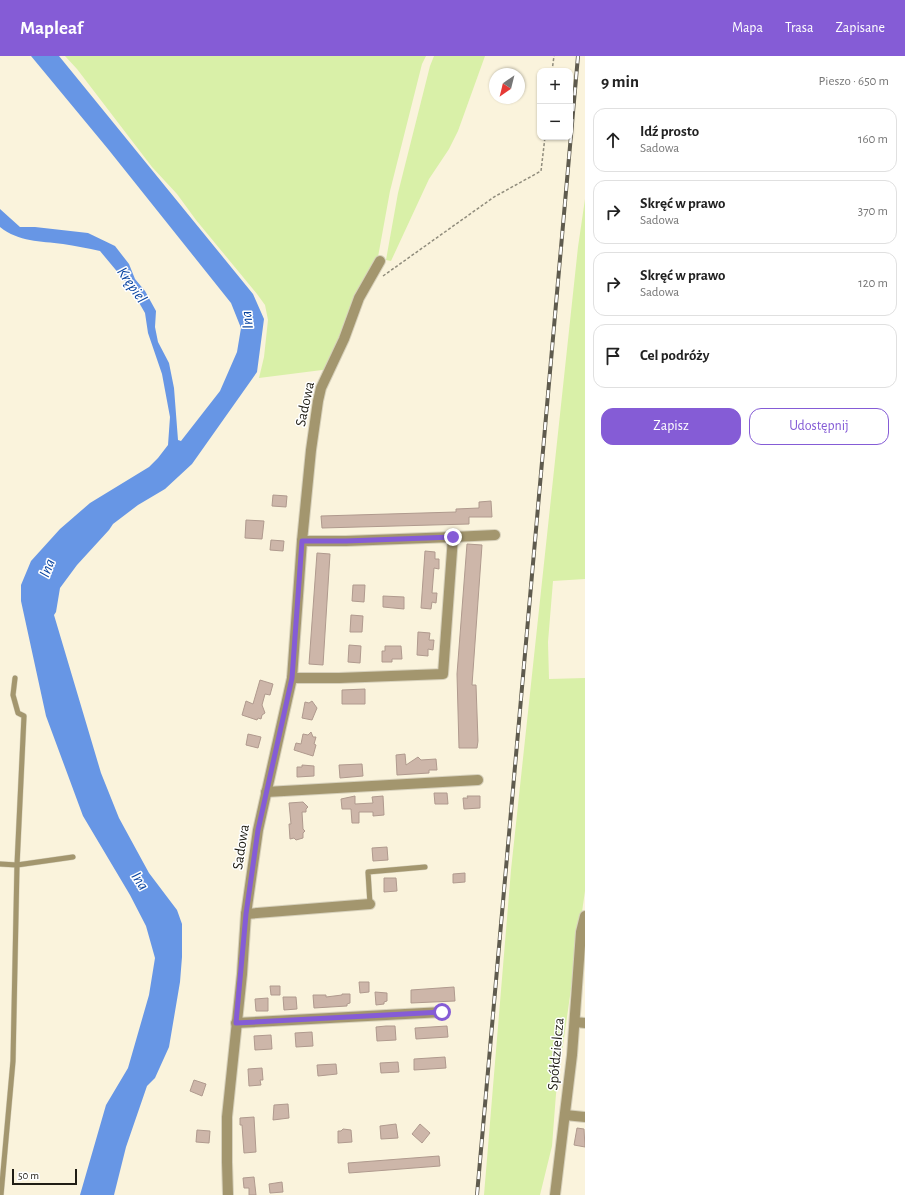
<!DOCTYPE html>
<html lang="pl">
<meta charset="utf-8">
<style>
:root{--surface:#fff;--page:#f6f6f6;--text:#222;--muted:#767676;--line:#e0e0e0;--accent:#855cd6}
body{margin:0;font-family:"Alegreya Sans",sans-serif;background:var(--page);color:var(--text)}
.controls{position:absolute;right:12px;top:12px;display:grid;overflow:hidden;border-radius:8px;box-shadow:0 1px 3px #0004}
.controls button{width:36px;height:36px;display:grid;place-items:center;padding:0;border:0;border-bottom:1px solid var(--line);background:var(--surface);color:var(--text);font:20px sans-serif}
.compass{position:absolute;left:489px;top:12px;width:36px;height:36px;border-radius:50%;background:var(--surface);box-shadow:0 1px 3px #0004;rotate:215deg}
.scale{position:absolute;left:12px;bottom:10px;width:65px;box-sizing:border-box;padding-left:4px;border:2px solid #1f1d14;border-top:0;font-size:11px;line-height:14px;white-space:nowrap;color:#1f1d14;-webkit-text-stroke:3px #fff;paint-order:stroke}
.stop{position:absolute;width:12px;height:12px;margin:-9px;border:3px solid #855cd6;border-radius:50%;background:#fff}
.stop.end{background:#855cd6;border-color:#fff;box-shadow:0 1px 4px #0008}
.list{margin:0;padding:0;list-style:none}
h2{display:flex;justify-content:space-between;align-items:center;height:52px;margin:0;padding:0 16px;font-size:17px}
h2 small{font-size:13px;font-weight:400;color:var(--muted)}
.list li{display:grid;grid-template-columns:26px 1fr auto;gap:12px;align-items:center;box-sizing:border-box;height:64px;margin:0 8px 8px;padding:0 8px;border:1px solid var(--line);border-radius:12px}
.list b{display:block;font-size:15px;white-space:nowrap}
.list p{margin:0;font-size:13px;white-space:nowrap;color:var(--muted)}
.list em{font-size:13px;font-style:normal;color:var(--muted)}
.actions{display:flex;gap:8px;padding:12px 16px}
.actions a{flex:1;padding:9px 0;border:1px solid var(--accent);border-radius:12px;text-align:center;font-size:14px;color:var(--accent)}
.actions .main{background:var(--accent);color:#fff}
.icon{flex:none;width:22px;height:22px;fill:none;stroke:currentColor;stroke-width:2;stroke-linecap:round;stroke-linejoin:round}
.map{position:relative;flex:none;width:585px;height:1139px;overflow:hidden}
header{display:flex;align-items:center;gap:24px;box-sizing:border-box;height:56px;padding:0 20px;background:var(--accent);color:#fff}
header strong{font-size:19px}
nav{display:flex;gap:22px;margin-inline-start:auto;font-size:14px}
main{display:flex}
aside{flex:1;background:var(--surface)}
.map>svg:first-child{display:block}
.green{fill:#d9f0a8}
.water{fill:#6796e5}
.building{fill:#cdb6a9;stroke:#b09a8e}
.lines{fill:none;stroke-linecap:round;stroke-linejoin:round}
.lane-casing{stroke:#d7d1bc;stroke-width:6}
.street-casing{stroke:#d7d1bc;stroke-width:12}
.path{stroke:#908c7c;stroke-width:1.5;stroke-dasharray:3 2;stroke-linecap:butt}
.lane{stroke:#a3966e;stroke-width:5}
.street{stroke:#a3966e;stroke-width:10}
.rail-casing{stroke:#5f5b4e;stroke-width:4}
.rail{stroke:#fff;stroke-width:2.5;stroke-dasharray:8;stroke-linecap:butt}
.route{stroke:#855cd6;stroke-width:5}
.labels{text-anchor:middle;dominant-baseline:central;stroke-width:3;stroke-linejoin:round;paint-order:stroke}
.street-label{font-size:15px;fill:#1f1d14;stroke:#fff}
.water-label{font-size:16px;font-style:italic;fill:#0c46a1;stroke:#fff}
</style>
<header>
<strong>Mapleaf</strong>
<nav><a>Mapa</a><a>Trasa</a><a>Zapisane</a></nav>
</header>
<main>
<div class="map">
<svg width="585" height="1139" viewBox="0 0 585 1139">
<rect width="100%" height="100%" fill="#faf3dc"/>
<g class="green">
<path d="M65,0H426L422,8L390,135L378,201L330,313L259,322L264,301L268,264L265,249L257,238L196,164L177,138L152,111L77,13Z"/>
<path d="M434,0H485L458,75L449,93L429,123L391,205L386,204L398,137L430,10Z"/>
<path d="M585,143V523L553,525L548,586L549,623L585,622V835L556,1038L552,1090L540,1139H484L511,814L578,191Z"/>
</g>
<path class="water" d="M31,0H59L253,238L264,263L257,316L192,408L165,433L138,449L113,468L109,474L77,509L60,532L56,556L54,559L101,717L119,762L149,817L177,854L182,868V901L180,926L169,991L155,1022L147,1030L126,1091L114,1139H80L106,1049L128,1012L149,939L155,902L146,870L130,839L83,760L46,660L21,545V529L31,505L60,473L90,447L149,411L158,402L168,389L170,361L162,318L148,277L145,257L130,231L100,195C88,192 75,190 63,188C40,185 19,186 0,171V153L20,171H35L88,177L115,190L129,208L135,223L145,235L156,255L155,271L158,286L169,307L174,332L178,384L181,385L220,335L237,296L241,272L231,247L108,93Z"/>
<g class="building">
<path d="M273,439L287,440L286,451L272,450Z"/>
<path d="M491,445L492,461H469V468L322,472L321,460L456,456V453L479,452V446Z"/>
<path d="M246,464L264,465L262,483L245,482Z"/>
<path d="M271,484L284,485L283,495L270,494Z"/>
<path d="M467,488L482,489L472,629H476L478,685L477,692H459L457,618Z"/>
<path d="M425,495L435,496V503H439V513L434,512L432,537H437L436,547L432,546L431,553L421,552Z"/>
<path d="M317,497L330,498L323,609L309,608Z"/>
<path d="M353,529H365L364,546L352,545Z"/>
<path d="M383,540L404,541V553L383,551Z"/>
<path d="M351,559L363,560L362,576H350Z"/>
<path d="M418,576L430,577L429,584H434L433,594L428,593V600L417,599Z"/>
<path d="M349,589L361,590L360,607L348,606Z"/>
<path d="M385,590H401L402,603H392V606H382V595H385Z"/>
<path d="M260,624L273,628L270,639L265,638L262,649L265,657L262,659L261,663L258,662L257,664L242,659L246,645L253,648Z"/>
<path d="M365,633V648H342V634Z"/>
<path d="M312,645L317,652L312,664L302,662L305,646L309,647Z"/>
<path d="M311,676L313,681H316L314,688L316,689L313,700L294,694L296,687L301,688L303,678L308,679Z"/>
<path d="M248,678L261,681L258,692L246,689Z"/>
<path d="M405,698L406,709L418,701L421,704L436,703L437,714H429V717L397,719L396,699Z"/>
<path d="M362,708L363,720L340,722L339,709Z"/>
<path d="M302,709L314,710V720L297,721V711H302Z"/>
<path d="M434,737H447L448,748H435Z"/>
<path d="M355,740V748L373,747L372,741L383,740L384,759L373,760V756H359V767H352L351,753H342L341,743Z"/>
<path d="M467,740H480V752L464,753L463,742H468Z"/>
<path d="M303,746L308,751L306,753V756H302L303,773L305,775L303,777V782L296,784L294,782L290,783L289,768H291L289,747Z"/>
<path d="M387,791L388,804L373,805L372,792Z"/>
<path d="M465,817V826L453,827V818Z"/>
<path d="M384,822H396L397,835L384,836Z"/>
<path d="M359,926H369V936L360,937Z"/>
<path d="M270,930H280V939H271Z"/>
<path d="M454,931L455,945L411,947V934Z"/>
<path d="M375,936L387,937V945L384,946V948L376,949Z"/>
<path d="M342,938H350V947L347,948V950L314,952L313,939H326V941L342,939Z"/>
<path d="M283,941H296L297,953L284,954Z"/>
<path d="M268,942V955H256L255,943Z"/>
<path d="M386,970H395L396,984L377,985L376,971Z"/>
<path d="M447,970L448,981L416,983L415,972Z"/>
<path d="M312,976L313,990L296,991L295,977Z"/>
<path d="M271,979L272,993L255,994L254,980Z"/>
<path d="M445,1001L446,1012L414,1014V1003Z"/>
<path d="M398,1006L399,1016L381,1017L380,1007Z"/>
<path d="M336,1008L337,1018L318,1020L317,1009Z"/>
<path d="M262,1012L263,1024H260L261,1029L249,1030L248,1013Z"/>
<path d="M194,1024L206,1028L202,1040L190,1035Z"/>
<path d="M288,1048L289,1062L273,1064L274,1049Z"/>
<path d="M254,1061L256,1096L244,1097L242,1069H240V1062Z"/>
<path d="M396,1068L398,1082L381,1083L380,1070Z"/>
<path d="M420,1068L430,1077L422,1087L412,1078Z"/>
<path d="M577,1072L584,1073L585,1091L574,1089Z"/>
<path d="M343,1073L351,1074L352,1086L338,1087V1075H341Z"/>
<path d="M197,1074L210,1075L209,1087L196,1086Z"/>
<path d="M439,1100L440,1110L349,1117L348,1107Z"/>
<path d="M254,1121L256,1139H249V1132H244L243,1122Z"/>
<path d="M282,1126L283,1136L270,1137L269,1128Z"/>
</g>
<g class="lines">
<defs>
<g id="lane">
<path d="M0,808L17,809L73,801"/>
<path d="M370,848L368,816L425,811"/>
<path d="M1,1139L13,1005L17,809L24,660L18,657L13,639L15,622"/>
</g>
<g id="street">
<path d="M302,485H346L453,481"/>
<path d="M292,622H339L443,618L453,481L495,479"/>
<path d="M266,736L478,724"/>
<path d="M246,858L370,848"/>
<path d="M575,966L585,967"/>
<path d="M236,967L443,956"/>
<path d="M565,1059L585,1061"/>
<path d="M228,1139L227,1106V1061L242,918L246,858L258,774L292,622L302,485L311,394L318,345L321,332L344,283L359,242L380,205"/>
<path d="M555,1139L572,999L581,876L585,860"/>
</g>
</defs>
<use href="#lane" class="lane-casing"/>
<use href="#street" class="street-casing"/>
<g class="path">
<path d="M552,15L554,0"/>
<path d="M383,220L494,141L541,115L545,81"/>
</g>
<use href="#lane" class="lane"/>
<use href="#street" class="street"/>
<defs>
<path id="rail" d="M477,1139L578,0"/>
</defs>
<use href="#rail" class="rail-casing"/>
<use href="#rail" class="rail"/>
</g>
<g class="lines">
<path class="route" d="M442,956L236,967L246,858L258,774L292,622L302,485H346L453,481"/>
</g>
<g class="labels">
<g class="street-label">
<text transform="translate(305 348) rotate(-78)">Sadowa</text>
<text transform="translate(241 791) rotate(-81)">Sadowa</text>
<text transform="translate(556 998) rotate(-85)">Spółdzielcza</text>
</g>
<g class="water-label">
<text transform="translate(132 229) rotate(55)">Krępiel</text>
<text transform="translate(247 264) rotate(-97)">Ina</text>
<text transform="translate(47 512) rotate(-68)">Ina</text>
<text transform="translate(140 825) rotate(57)">Ina</text>
</g>
</g>
</svg>
<div class="controls">
<button>+</button>
<button>−</button>
</div>
<svg class="compass" viewBox="-18 -18 36 36"><path d="M0-13l5 13h-10z" fill="#e53935"/><path d="M0 13l5-13h-10z" fill="#767676"/></svg>
<div class="scale">50 m</div>
<div class="stop" style="left:442px;top:956px"></div>
<div class="stop end" style="left:453px;top:481px"></div>
</div>
<aside>
<h2>9 min<small>Pieszo · 650 m</small></h2>
<ul class="list">
<li><svg class="icon" aria-label="ahead" viewBox="0 0 24 24"><path d="M12 20V5M6 11l6-6 6 6"/></svg><div><b>Idź prosto</b><p>Sadowa</p></div><em>160 m</em></li>
<li><svg class="icon" aria-label="right" viewBox="0 0 24 24"><path d="M7 20v-9h11M14 6l5 5-5 5"/></svg><div><b>Skręć w prawo</b><p>Sadowa</p></div><em>370 m</em></li>
<li><svg class="icon" aria-label="right" viewBox="0 0 24 24"><path d="M7 20v-9h11M14 6l5 5-5 5"/></svg><div><b>Skręć w prawo</b><p>Sadowa</p></div><em>120 m</em></li>
<li><svg class="icon" aria-label="arrive" viewBox="0 0 24 24"><path d="M6 21V4h12l-3 4 3 4H6"/></svg><div><b>Cel podróży</b></div></li>
</ul>
<div class="actions"><a class="main">Zapisz</a><a>Udostępnij</a></div>
</aside>
</main>
